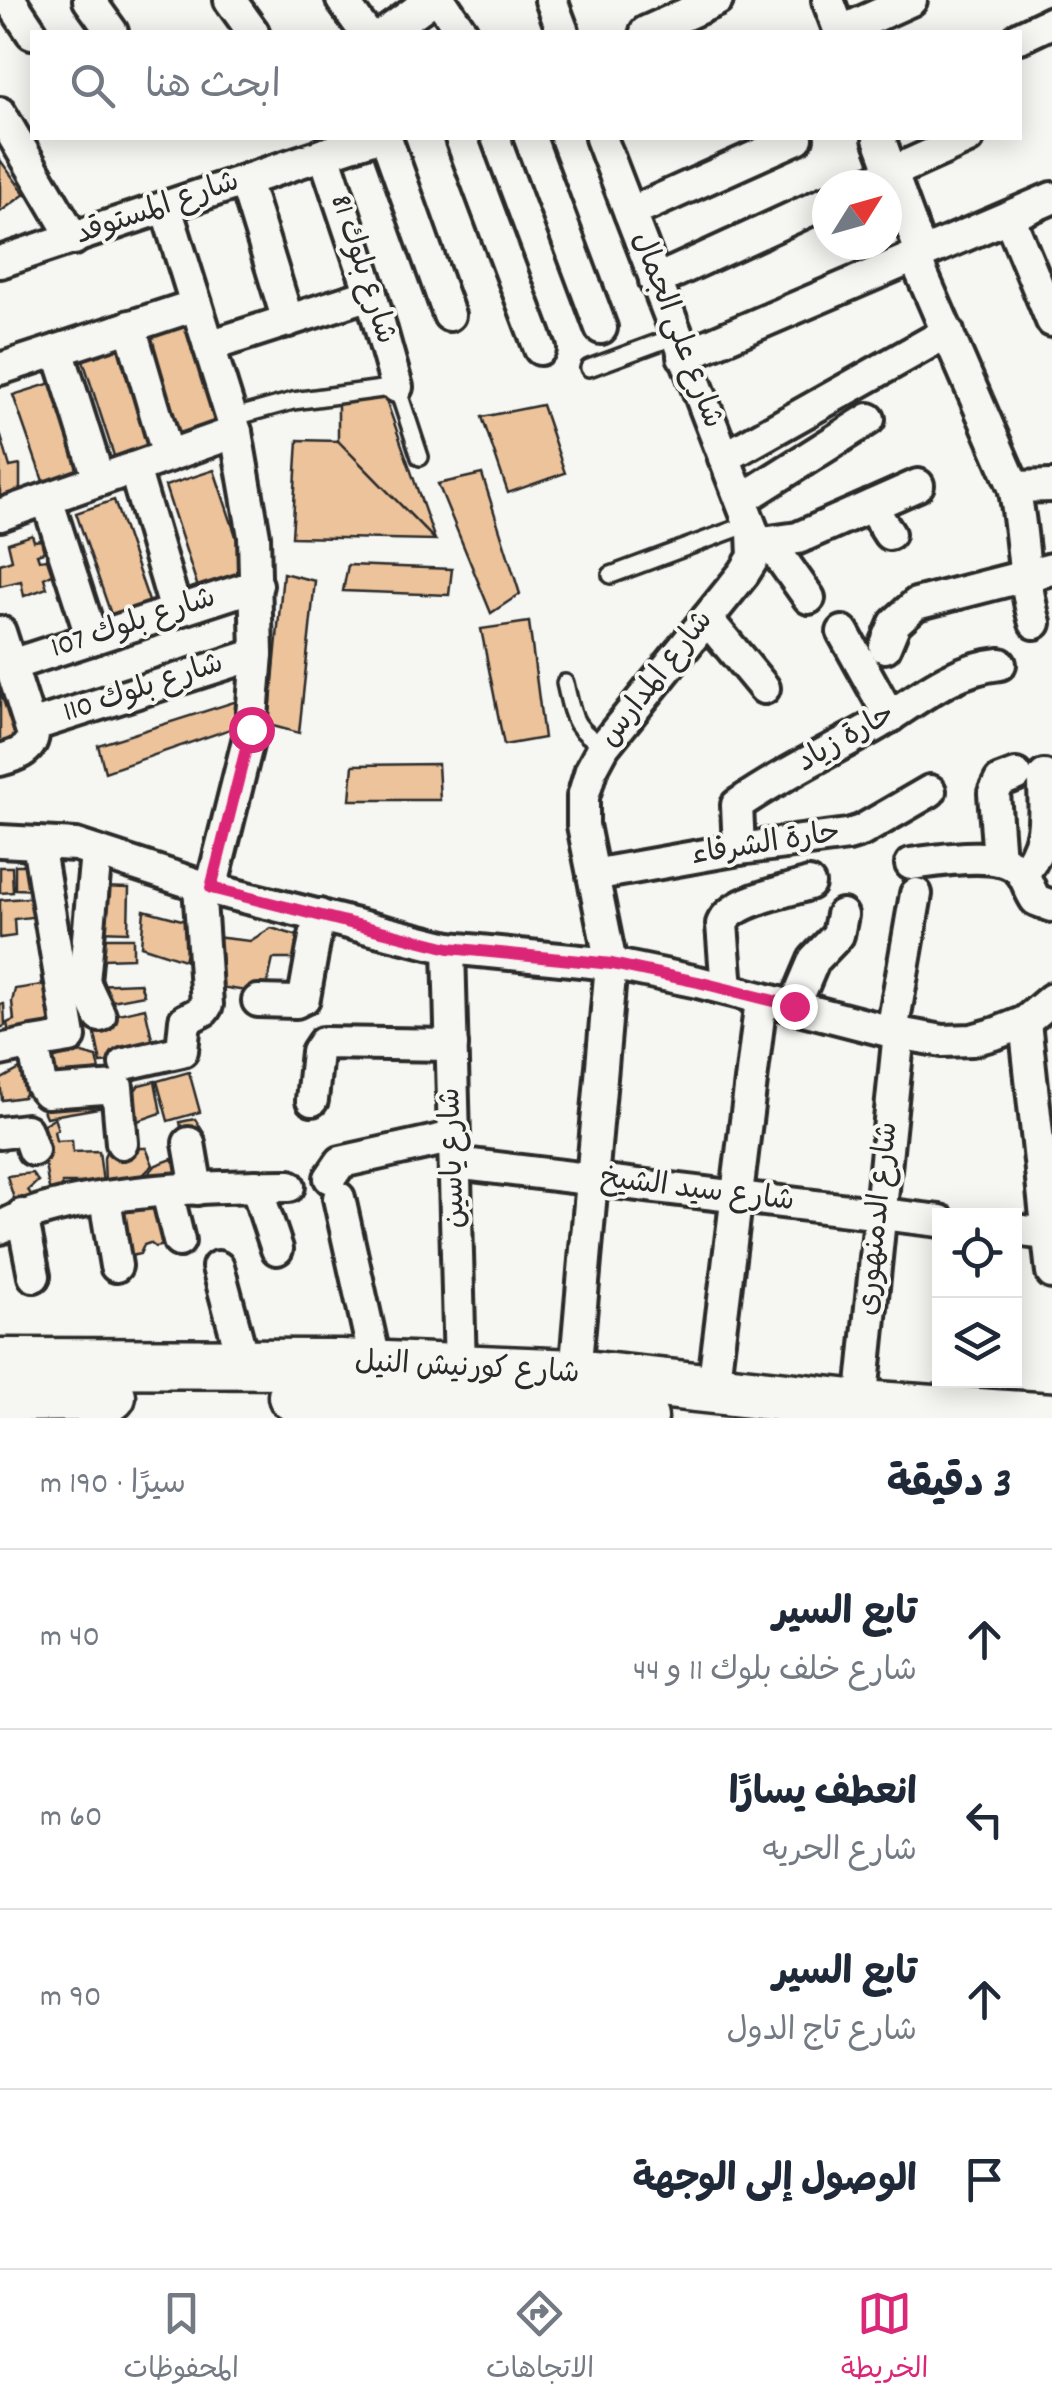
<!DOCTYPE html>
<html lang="ar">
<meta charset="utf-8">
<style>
:root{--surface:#fff;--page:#f6f6f7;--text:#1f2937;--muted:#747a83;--line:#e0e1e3;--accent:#db2777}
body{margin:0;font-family:Dekko,"Playpen Sans Arabic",sans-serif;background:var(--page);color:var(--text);direction:rtl}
.controls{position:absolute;right:30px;bottom:30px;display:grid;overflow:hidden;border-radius:0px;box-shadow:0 5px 25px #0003}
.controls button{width:90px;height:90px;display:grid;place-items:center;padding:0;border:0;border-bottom:2px solid var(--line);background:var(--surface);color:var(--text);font:50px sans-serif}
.compass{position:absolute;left:812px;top:170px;width:90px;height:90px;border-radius:50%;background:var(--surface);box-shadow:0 5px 25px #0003;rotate:53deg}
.stop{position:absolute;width:30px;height:30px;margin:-22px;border:8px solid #db2777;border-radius:50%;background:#fff}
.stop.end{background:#db2777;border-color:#fff;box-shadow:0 2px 10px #0008}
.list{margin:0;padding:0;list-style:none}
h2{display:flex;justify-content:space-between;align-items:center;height:130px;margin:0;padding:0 40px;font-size:42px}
h2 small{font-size:32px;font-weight:400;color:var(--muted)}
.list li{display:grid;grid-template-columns:65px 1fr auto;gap:30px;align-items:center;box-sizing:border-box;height:180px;padding:0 40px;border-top:2px solid var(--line)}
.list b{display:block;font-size:38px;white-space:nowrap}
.list p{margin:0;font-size:32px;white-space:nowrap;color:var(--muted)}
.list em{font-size:32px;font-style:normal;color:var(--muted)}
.icon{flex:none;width:55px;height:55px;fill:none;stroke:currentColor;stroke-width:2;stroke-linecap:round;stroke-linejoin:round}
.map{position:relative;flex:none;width:1052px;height:1418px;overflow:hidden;direction:ltr}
.search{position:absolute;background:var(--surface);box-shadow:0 5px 25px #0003;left:30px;right:30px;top:30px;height:110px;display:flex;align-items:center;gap:25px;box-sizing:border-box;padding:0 35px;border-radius:0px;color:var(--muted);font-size:38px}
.sheet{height:850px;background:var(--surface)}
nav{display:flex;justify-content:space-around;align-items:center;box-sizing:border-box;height:140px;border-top:2px solid var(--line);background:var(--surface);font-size:28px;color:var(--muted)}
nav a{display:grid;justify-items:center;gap:5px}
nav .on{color:var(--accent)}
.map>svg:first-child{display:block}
.building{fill:#ecc39b;stroke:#2b2b2b;stroke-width:2.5}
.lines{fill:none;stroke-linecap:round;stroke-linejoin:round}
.service-casing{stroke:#2b2b2b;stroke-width:22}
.minor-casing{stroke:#2b2b2b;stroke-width:38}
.primary-casing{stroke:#2b2b2b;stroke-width:55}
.service{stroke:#f6f6f2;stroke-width:15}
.minor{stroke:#f6f6f2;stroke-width:30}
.primary{stroke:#f6f6f2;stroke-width:48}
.route{stroke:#db2777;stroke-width:12}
.labels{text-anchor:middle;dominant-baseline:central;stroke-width:8;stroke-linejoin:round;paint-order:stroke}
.street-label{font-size:30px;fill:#2b2b2b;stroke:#f6f6f2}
</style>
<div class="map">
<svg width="1052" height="1418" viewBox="0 0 1052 1418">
<rect width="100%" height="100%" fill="#f6f6f2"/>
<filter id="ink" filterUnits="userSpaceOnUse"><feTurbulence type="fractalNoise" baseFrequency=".01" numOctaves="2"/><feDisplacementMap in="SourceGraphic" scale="20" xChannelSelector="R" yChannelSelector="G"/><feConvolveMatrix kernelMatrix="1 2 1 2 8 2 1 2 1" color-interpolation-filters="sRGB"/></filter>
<g filter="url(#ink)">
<g class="building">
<path d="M0,160L25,194L0,212Z"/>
<path d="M184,322L218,428L181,440L146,334Z"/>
<path d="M119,345L153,451L116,462L82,357Z"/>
<path d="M51,383L82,474L45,487L13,395Z"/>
<path d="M384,394L435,540L338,441V400Z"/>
<path d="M542,405L565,473L508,493L482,417Z"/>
<path d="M0,433L10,467L20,465V491L0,499Z"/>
<path d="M298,440L338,441L435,540L292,537Z"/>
<path d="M214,470L250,578L200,594L165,486Z"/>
<path d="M482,474L520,594L491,613L438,484Z"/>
<path d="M114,500L152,610L114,623L76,513Z"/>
<path d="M32,535L34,541L41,540L44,552L37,554L39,560L47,559L52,574L44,578L47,588L24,596L21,581L0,586V564L12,560L8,543Z"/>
<path d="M348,565L452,569L449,595L343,591Z"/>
<path d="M283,573L315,581L299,733L269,725Z"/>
<path d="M529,622L544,738L504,745L481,629Z"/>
<path d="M0,642L28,732L0,756Z"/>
<path d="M237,701L242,725L105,772L98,745Z"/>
<path d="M438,764L440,800H350L353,765Z"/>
<path d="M15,865H38L37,890L15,889Z"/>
<path d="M0,867H12L13,892L0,893Z"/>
<path d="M98,887L129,888L128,932L97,931Z"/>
<path d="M39,897L40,916L14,919L15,936L0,938V900Z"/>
<path d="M144,910L193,923L184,960L141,946Z"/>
<path d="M271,928L305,938L302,959H273L265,994L214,986V937L250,941Z"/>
<path d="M92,938H133V958L103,959L102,952L92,953Z"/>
<path d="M56,975L63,1026L9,1033L7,1023L14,1020L12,1002L15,989L42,985L41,977Z"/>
<path d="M140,983L144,995L101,1003L93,985Z"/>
<path d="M0,1004H4L5,1026L0,1028Z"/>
<path d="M145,1008L156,1056L101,1063L92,1020Z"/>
<path d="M78,1052L97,1057L100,1070L56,1080L51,1059Z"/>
<path d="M31,1063L35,1079L23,1097L2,1100L0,1080Z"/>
<path d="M189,1072L200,1112L168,1121L157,1081Z"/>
<path d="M155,1081L161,1113L132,1123V1094L139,1085Z"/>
<path d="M100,1091L99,1108L46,1117L39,1101Z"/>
<path d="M54,1118L58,1129L54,1131L56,1141L72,1140L73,1152L99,1151L103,1183H62V1194L50,1195L39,1127Z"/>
<path d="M195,1119L205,1135L183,1137L180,1122Z"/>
<path d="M107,1148H146L153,1165L131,1187L105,1184L104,1158Z"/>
<path d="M172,1159L184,1179L139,1184L156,1165Z"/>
<path d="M32,1173L38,1181L28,1190L32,1196L43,1194L50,1203L21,1208L15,1202L7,1176Z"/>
<path d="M166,1192L176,1243L155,1247L150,1243L144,1245L140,1254L118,1259L107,1204Z"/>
</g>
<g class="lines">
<defs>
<g id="service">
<path d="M589,368L676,336"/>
<path d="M231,418L293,401L397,387L420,457"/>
<path d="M611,575L749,524"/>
<path d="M565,683C573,716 572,728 604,746"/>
</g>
<g id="minor">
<path d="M10,0L32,33"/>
<path d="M89,0L112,32"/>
<path d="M230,0L253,32"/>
<path d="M342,0L365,32"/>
<path d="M440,0L462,32"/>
<path d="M551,0L563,32"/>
<path d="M828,0L840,32"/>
<path d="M387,32L431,0"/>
<path d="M646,32L717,0"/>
<path d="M840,32L911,0"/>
<path d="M1020,37L1052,22"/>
<path d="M0,113L74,239"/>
<path d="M386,138L449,315"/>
<path d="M461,138L540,349"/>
<path d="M530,138L601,328"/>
<path d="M879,138L922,255"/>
<path d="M324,154L371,294L397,387"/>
<path d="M245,181L288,321"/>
<path d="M864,185L968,138"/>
<path d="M166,208L236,432L254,536L257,654L251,729L211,889"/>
<path d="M630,213L797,138"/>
<path d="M1009,217L1052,321"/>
<path d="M915,258L1014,487C1024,532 1022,578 1035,623"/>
<path d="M0,262L372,138"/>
<path d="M655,281L827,202"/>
<path d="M130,326L168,456"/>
<path d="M209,346L371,294"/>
<path d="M58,350L99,480"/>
<path d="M683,356L1052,198"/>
<path d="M0,369L196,305"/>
<path d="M724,458L948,332"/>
<path d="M134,468L176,611"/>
<path d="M1014,487L1052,486"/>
<path d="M47,499L92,639"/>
<path d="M741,500L869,419"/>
<path d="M871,506L889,534"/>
<path d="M0,515L236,432"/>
<path d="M770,543L809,598"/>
<path d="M755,544L798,538L918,485"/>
<path d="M707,619L764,688"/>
<path d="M0,632L33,735C31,751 15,756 0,760"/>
<path d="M843,632L890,717"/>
<path d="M885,647L895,623L916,604L1052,569"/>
<path d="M11,665L257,585"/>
<path d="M31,726L257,654"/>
<path d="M0,841L76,845L211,889L449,948L611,964L698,982L892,1032L943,1041L972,1040L997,1033L1025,1022L1052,999"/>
<path d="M38,843L70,1037L33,1043L41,1085L47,1092L117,1087L122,1143"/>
<path d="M739,849L737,805C779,776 826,753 871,728C913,704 949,669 1000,664"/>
<path d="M96,852L84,982L100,1016"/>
<path d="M999,860L994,793L1000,781L1016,775"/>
<path d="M911,864C937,861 1002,848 1021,872C1027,879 1030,892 1036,900L1052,906"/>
<path d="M1023,874C1050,838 1044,818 1044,776"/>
<path d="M593,875L739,849L848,835L861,831L930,791"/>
<path d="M449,948L460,1369"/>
<path d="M727,989L722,924C732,900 785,892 809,884"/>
<path d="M258,1001L296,1002L304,998L319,915"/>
<path d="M794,1007L814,960L838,935L842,915"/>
<path d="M1025,1022L1052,1273"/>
<path d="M892,1032L916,894"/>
<path d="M0,1050L33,1043"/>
<path d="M125,1064L182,1051L185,1020L204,1010L207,1005L199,885"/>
<path d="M312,1100L317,1052L323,1043L452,1045"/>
<path d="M0,1133L26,1130L33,1150"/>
<path d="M189,1143L197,1189"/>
<path d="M455,1163L940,1221"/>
<path d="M330,1178L341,1162L454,1137"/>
<path d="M256,1186L277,1249"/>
<path d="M167,1192L179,1241"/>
<path d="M339,1198L376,1365"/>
<path d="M105,1199L116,1266"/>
<path d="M22,1215L34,1276"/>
<path d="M0,1228C62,1190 215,1186 289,1186"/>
<path d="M1014,1230L1047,1234"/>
<path d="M218,1267L244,1364"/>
<path d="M575,1374L611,964L583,825V797L591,770L604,746L744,573L754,557L753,532L601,138"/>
<path d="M713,1388L761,1000"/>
<path d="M861,1405L899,1032"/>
</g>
<g id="primary">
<path d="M0,1363L340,1364L575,1374L861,1405L1052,1418"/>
<path d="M293,1396L643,1418"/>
<path d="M0,1397L111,1396"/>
</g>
</defs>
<use href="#service" class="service-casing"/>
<use href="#minor" class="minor-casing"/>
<use href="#primary" class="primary-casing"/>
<use href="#service" class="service"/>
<use href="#minor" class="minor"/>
<use href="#primary" class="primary"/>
</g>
</g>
<g class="lines" filter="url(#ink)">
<path class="route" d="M251,729L211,888L449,948L612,964L698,982L794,1006"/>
</g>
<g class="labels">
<g class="street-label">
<text transform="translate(158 210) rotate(-19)">شارع المستوقد</text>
<text transform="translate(361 270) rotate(72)">شارع بلوك 81</text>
<text transform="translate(675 331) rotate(69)">شارع على الجمال</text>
<text transform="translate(134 625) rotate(-18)">شارع بلوك 107</text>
<text transform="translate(658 680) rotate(-52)">شارع المدارس</text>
<text transform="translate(144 690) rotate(-18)">شارع بلوك 110</text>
<text transform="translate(847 740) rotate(-30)">حارة زياد</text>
<text transform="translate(766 846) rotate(-9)">حارة الشرفاء</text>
<text transform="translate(455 1158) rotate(-92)">شارع ياسين</text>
<text transform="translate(697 1192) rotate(7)">شارع سيد الشيخ</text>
<text transform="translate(880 1219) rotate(-84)">شارع الدمنهورى</text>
<text transform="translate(467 1370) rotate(3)">شارع كورنيش النيل</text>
</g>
</g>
</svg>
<div class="controls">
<button><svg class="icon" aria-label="locate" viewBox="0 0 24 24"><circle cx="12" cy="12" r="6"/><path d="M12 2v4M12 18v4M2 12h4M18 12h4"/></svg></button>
<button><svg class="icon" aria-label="layers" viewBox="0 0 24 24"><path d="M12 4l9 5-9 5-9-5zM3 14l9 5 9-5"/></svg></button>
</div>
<svg class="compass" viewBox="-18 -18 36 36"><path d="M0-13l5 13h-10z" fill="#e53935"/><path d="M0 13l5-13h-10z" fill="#747a83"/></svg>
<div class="stop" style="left:251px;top:729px"></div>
<div class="stop end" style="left:794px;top:1006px"></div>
<div class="search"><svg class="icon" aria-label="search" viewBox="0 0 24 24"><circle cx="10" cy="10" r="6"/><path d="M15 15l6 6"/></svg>ابحث هنا</div>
</div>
<section class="sheet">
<h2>3 دقيقة<small>سيرًا · 190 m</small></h2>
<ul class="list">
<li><svg class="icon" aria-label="ahead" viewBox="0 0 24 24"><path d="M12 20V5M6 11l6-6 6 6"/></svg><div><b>تابع السير</b><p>شارع خلف بلوك 11 و 44</p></div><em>40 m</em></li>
<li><svg class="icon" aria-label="left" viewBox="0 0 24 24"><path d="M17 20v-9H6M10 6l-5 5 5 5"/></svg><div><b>انعطف يسارًا</b><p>شارع الحريه</p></div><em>60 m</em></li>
<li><svg class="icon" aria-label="ahead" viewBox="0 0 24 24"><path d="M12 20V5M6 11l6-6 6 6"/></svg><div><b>تابع السير</b><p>شارع تاج الدول</p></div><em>90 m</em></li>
<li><svg class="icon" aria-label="arrive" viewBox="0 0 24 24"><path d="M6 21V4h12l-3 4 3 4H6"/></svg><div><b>الوصول إلى الوجهة</b></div></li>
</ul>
</section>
<nav>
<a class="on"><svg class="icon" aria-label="map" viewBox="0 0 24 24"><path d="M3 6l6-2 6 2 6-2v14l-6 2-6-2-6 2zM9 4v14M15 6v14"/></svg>الخريطة</a>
<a><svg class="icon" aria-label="directions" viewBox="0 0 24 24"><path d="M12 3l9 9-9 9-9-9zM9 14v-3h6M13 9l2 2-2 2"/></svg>الاتجاهات</a>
<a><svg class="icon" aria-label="saved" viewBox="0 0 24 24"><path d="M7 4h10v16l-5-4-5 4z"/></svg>المحفوظات</a>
</nav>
